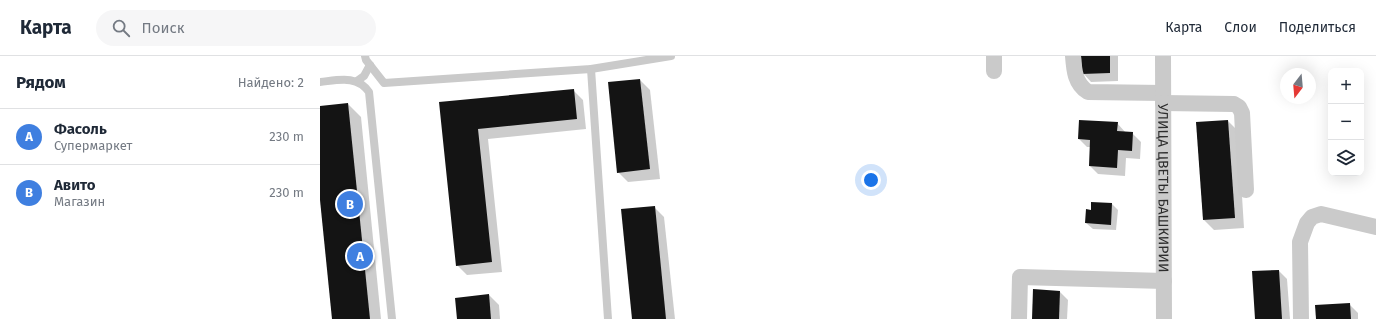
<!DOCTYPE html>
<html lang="ru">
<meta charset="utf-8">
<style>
:root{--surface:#fff;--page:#f6f6f7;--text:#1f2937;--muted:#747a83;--line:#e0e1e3;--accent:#d63c5b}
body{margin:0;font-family:"Fira Sans",sans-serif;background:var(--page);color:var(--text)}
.controls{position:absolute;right:12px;top:12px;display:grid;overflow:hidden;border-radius:8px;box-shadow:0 4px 16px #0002}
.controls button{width:36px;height:36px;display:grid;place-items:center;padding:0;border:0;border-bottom:1px solid var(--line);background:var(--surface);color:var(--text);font:20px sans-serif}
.compass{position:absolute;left:960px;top:12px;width:36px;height:36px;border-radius:50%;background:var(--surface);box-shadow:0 4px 16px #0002;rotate:196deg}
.you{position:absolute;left:551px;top:124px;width:14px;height:14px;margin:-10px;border:3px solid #fff;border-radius:50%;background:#1a73e8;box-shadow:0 0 0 6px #1a73e833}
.badge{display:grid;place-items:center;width:26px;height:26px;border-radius:50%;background:var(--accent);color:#fff;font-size:13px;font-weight:700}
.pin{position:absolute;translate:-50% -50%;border:2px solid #fff;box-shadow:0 1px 4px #0006}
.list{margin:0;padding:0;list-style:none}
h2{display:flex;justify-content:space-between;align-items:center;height:52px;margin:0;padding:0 16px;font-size:17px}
h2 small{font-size:13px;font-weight:400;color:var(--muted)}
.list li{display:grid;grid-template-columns:26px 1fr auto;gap:12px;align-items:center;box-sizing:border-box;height:56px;padding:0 16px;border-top:1px solid var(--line)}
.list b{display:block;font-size:15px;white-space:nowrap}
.list p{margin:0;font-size:13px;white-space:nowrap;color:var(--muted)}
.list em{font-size:13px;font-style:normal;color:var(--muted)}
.icon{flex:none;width:22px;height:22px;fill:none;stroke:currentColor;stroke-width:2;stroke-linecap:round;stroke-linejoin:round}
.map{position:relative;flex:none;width:1056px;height:263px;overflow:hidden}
header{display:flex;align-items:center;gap:24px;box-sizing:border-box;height:56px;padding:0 20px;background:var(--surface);border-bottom:1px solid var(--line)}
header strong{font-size:19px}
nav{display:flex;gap:22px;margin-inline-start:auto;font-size:14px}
.search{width:280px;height:36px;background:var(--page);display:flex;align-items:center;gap:10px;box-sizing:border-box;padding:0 14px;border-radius:22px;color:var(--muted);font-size:15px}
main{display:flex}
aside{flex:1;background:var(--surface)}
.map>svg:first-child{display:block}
.shadow{fill:#0003}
.building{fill:#141414}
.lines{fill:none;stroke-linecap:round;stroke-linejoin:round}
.lane{stroke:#cacaca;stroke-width:8}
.street{stroke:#cacaca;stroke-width:16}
.labels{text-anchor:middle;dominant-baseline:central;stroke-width:4;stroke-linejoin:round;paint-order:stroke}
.street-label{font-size:14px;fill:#2d2d2d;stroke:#fff}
</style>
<header>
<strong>Карта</strong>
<div class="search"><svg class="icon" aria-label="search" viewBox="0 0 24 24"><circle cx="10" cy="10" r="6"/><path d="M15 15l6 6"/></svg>Поиск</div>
<nav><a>Карта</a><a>Слои</a><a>Поделиться</a></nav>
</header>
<main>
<aside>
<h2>Рядом<small>Найдено: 2</small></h2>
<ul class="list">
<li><span class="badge" style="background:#3f7fe0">A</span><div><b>Фасоль</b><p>Супермаркет</p></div><em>230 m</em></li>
<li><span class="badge" style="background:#3f7fe0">B</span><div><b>Авито</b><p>Магазин</p></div><em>230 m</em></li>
</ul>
</aside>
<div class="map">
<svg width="1056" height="263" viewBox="0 0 1056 263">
<rect width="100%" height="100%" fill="#fff"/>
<g class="shadow">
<path d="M762,0H798V25L771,26L763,17Z"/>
<path d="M320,24L330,34L340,123L308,126L298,116L289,27Z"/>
<path d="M253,34L263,44L266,73L168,83L182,216L147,219L137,209L120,47Z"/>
<path d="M28,48L41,61L61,263H13L0,134V51Z"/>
<path d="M908,65L918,75L924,172L894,174L884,164Z"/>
<path d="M797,67L806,77H812L821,86L820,103L806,102L805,120L778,118L770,110L771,91H767L759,83Z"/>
<path d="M792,148L798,154L796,174L773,173L766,167L771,155Z"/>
<path d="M334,151L344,161L355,263H313Z"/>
<path d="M959,215L967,223L970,263H936Z"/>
<path d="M740,236L748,244L747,263H713Z"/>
<path d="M169,239L179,249L180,263H138Z"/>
<path d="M1029,248L1038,257V263H997Z"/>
</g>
<g class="building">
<path d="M761,0H790V17L762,18Z"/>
<path d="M320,23L330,113L297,117L288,26Z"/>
<path d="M254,33L257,63L158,73L172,206L136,210L119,46Z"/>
<path d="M28,47L42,184L50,263H12L0,144V50Z"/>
<path d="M759,64L798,66L797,75L813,76L812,95L798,94L797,112L769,110L770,84L758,83Z"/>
<path d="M908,64L915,162L883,164L876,66Z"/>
<path d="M771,146L792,147L791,169L765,167L766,153L771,154Z"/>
<path d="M335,150L346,263H312L301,153Z"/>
<path d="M959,214L962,263H935L932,215Z"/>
<path d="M713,233L740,235L739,263H712Z"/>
<path d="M169,238L171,263H137L135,242Z"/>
<path d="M1030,247L1031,263H996L995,249Z"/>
</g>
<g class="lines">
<g class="lane">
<path d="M45,0L46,4L64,27L271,13L351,0"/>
<path d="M271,13L288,263"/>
<path d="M37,25L44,20L50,9"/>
<path d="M0,26C19,24 37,19 49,36L72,263"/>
</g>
<g class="street">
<path d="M674,0V15"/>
<path d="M753,0C754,14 755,28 768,36L843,37"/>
<path id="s1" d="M843,0L844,263"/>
<path d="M843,47L914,48L919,51L922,57L926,134"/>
<path d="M699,263L700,221L844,225"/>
<path d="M981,263L980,186L987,167L992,161L1001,158L1056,171"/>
</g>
</g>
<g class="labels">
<g class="street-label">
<text stroke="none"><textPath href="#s1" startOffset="132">УЛИЦА ЦВЕТЫ БАШКИРИИ</textPath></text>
</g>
</g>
</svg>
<div class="controls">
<button>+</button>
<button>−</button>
<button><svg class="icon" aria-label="layers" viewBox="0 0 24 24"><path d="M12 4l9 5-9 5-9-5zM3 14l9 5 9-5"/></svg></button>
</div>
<svg class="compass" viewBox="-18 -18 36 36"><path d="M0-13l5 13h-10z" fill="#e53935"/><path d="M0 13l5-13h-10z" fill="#747a83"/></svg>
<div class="you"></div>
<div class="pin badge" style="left:40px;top:200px;background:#3f7fe0">A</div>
<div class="pin badge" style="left:30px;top:148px;background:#3f7fe0">B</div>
</div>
</main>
